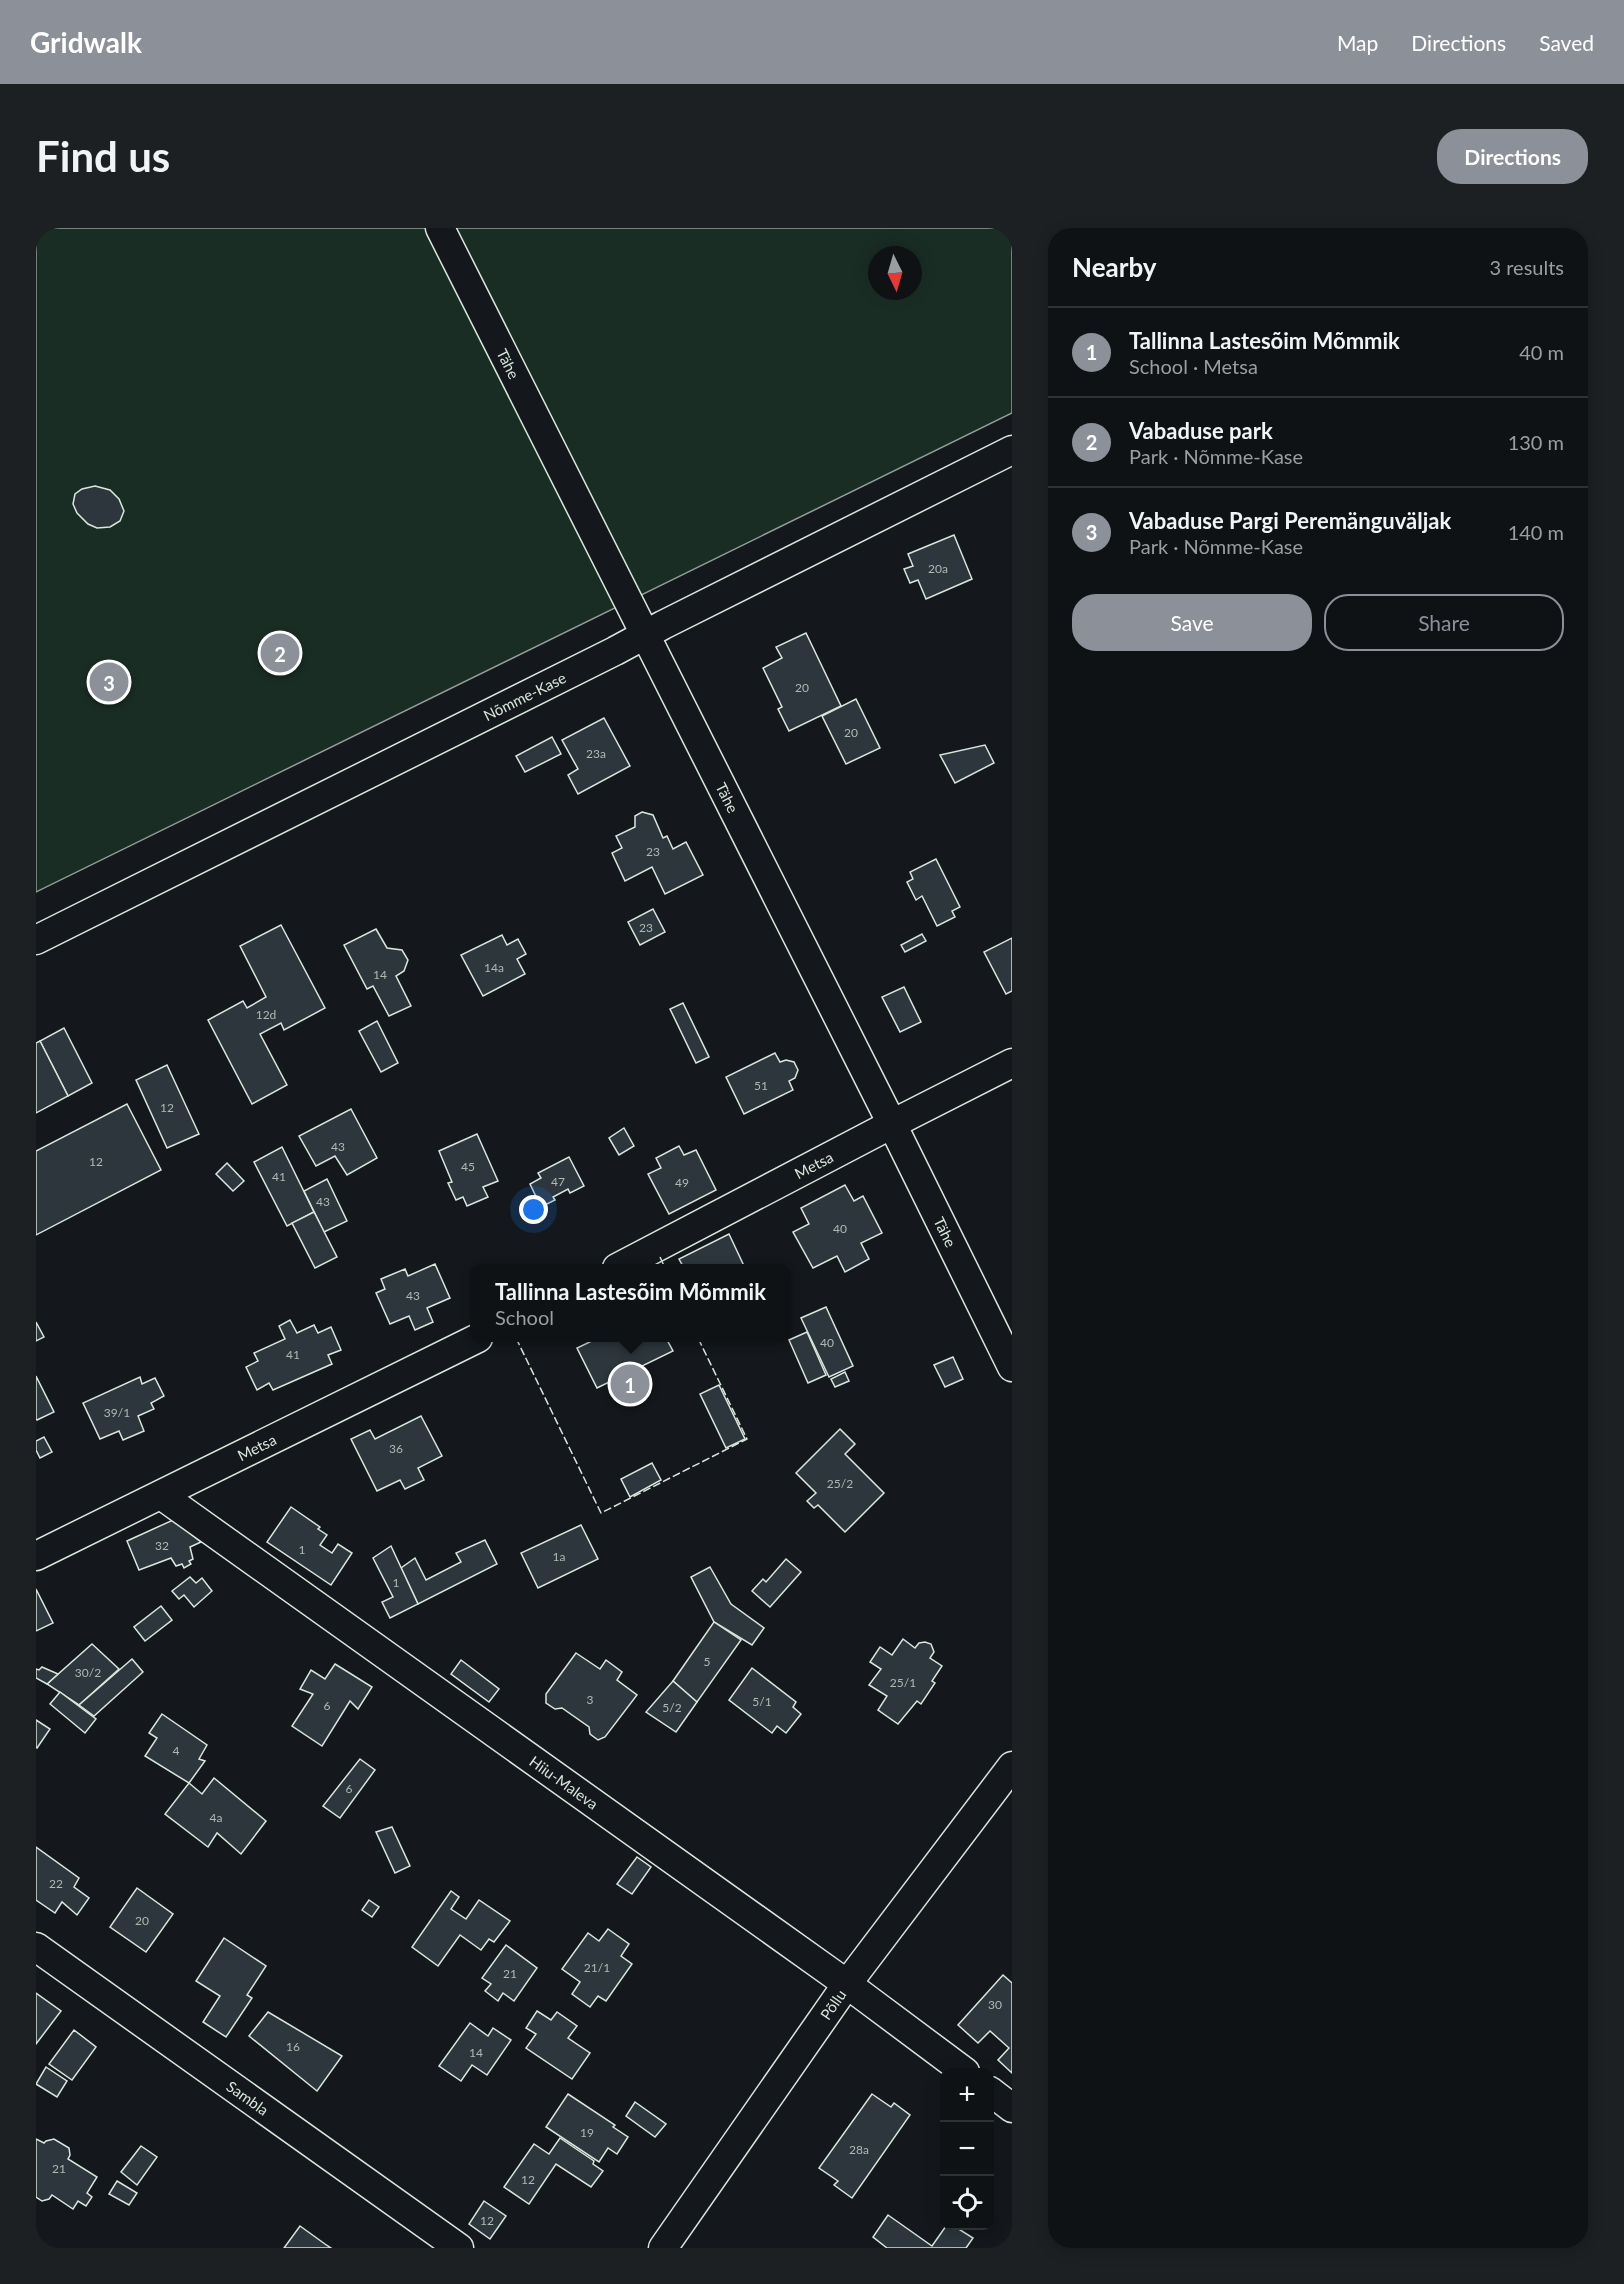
<!DOCTYPE html>
<meta charset="utf-8">
<style>
:root{--surface:#0f1215;--page:#1d2022;--text:#f1f3f6;--muted:#9b9ea0;--line:#2f3234;--accent:#8c9099}
body{margin:0;font-family:Lato,sans-serif;background:var(--page);color:var(--text)}
.controls{position:absolute;right:18px;bottom:18px;display:grid;overflow:hidden;border-radius:12px;box-shadow:0 3px 15px #0003}
.controls button{width:54px;height:54px;display:grid;place-items:center;padding:0;border:0;border-bottom:2px solid var(--line);background:var(--surface);color:var(--text);font:30px sans-serif}
.compass{position:absolute;left:832px;top:18px;width:54px;height:54px;border-radius:50%;background:var(--surface);box-shadow:0 3px 15px #0003;rotate:175deg}
.you{position:absolute;left:498px;top:982px;width:21px;height:21px;margin:-15px;border:4px solid #fff;border-radius:50%;background:#1a73e8;box-shadow:0 0 0 9px #1a73e833}
.badge{display:grid;place-items:center;width:39px;height:39px;border-radius:50%;background:var(--accent);color:#fff;font-size:20px;font-weight:700}
.pin{position:absolute;translate:-50% -50%;border:3px solid #fff;box-shadow:0 2px 6px #0006}
.popup{position:absolute;left:434px;top:1036px;width:321px;height:78px;box-sizing:border-box;display:grid;place-content:center;border-radius:12px;background:var(--surface);filter:drop-shadow(0 2px 4px #0005);font-size:20px;white-space:nowrap;color:var(--muted)}
.popup b{font-size:22px;color:var(--text)}
.popup::after{content:'';position:absolute;left:50%;top:100%;margin-left:-12px;border:12px solid transparent;border-top-color:var(--surface)}
.list{margin:0;padding:0;list-style:none}
h2{display:flex;justify-content:space-between;align-items:center;height:78px;margin:0;padding:0 24px;font-size:26px}
h2 small{font-size:20px;font-weight:400;color:var(--muted)}
.list li{display:grid;grid-template-columns:39px 1fr auto;gap:18px;align-items:center;box-sizing:border-box;height:90px;padding:0 24px;border-top:2px solid var(--line)}
.list b{display:block;font-size:22px;white-space:nowrap}
.list p{margin:0;font-size:20px;white-space:nowrap;color:var(--muted)}
.list em{font-size:20px;font-style:normal;color:var(--muted)}
.actions{display:flex;gap:12px;padding:18px 24px}
.actions a{flex:1;padding:14px 0;border:2px solid var(--accent);border-radius:24px;text-align:center;font-size:21px;color:var(--accent)}
.actions .main{background:var(--accent);color:#fff}
.icon{flex:none;width:33px;height:33px;fill:none;stroke:currentColor;stroke-width:2;stroke-linecap:round;stroke-linejoin:round}
.map{position:relative;flex:none;width:976px;height:2020px;overflow:hidden;border-radius:24px}
header{display:flex;align-items:center;gap:36px;box-sizing:border-box;height:84px;padding:0 30px;background:var(--accent);color:#fff}
header strong{font-size:28px}
nav{display:flex;gap:33px;margin-inline-start:auto;font-size:21px}
.intro{display:flex;align-items:center;justify-content:space-between;box-sizing:border-box;height:144px;padding:0 36px}
h1{margin:0;font-size:42px}
.button{padding:15px 27px;border-radius:24px;background:var(--accent);color:#fff;font-size:21px;font-weight:700}
main{display:flex;gap:36px;padding:0 36px}
aside{flex:1;background:var(--surface);border-radius:24px;box-shadow:0 3px 15px #0003}
.map>svg:first-child{display:block}
.green{fill:#1a2d24;stroke:#939e99;stroke-width:1.5;fill-rule:evenodd}
.building{fill:#2c363c;stroke:#d8e6dc;stroke-width:1.5}
.lines{fill:none;stroke-linecap:round;stroke-linejoin:round}
.street-casing{stroke:#d8e6dc;stroke-width:31}
.street{stroke:#14181c;stroke-width:28}
.fence{stroke:#d8e6dc;stroke-width:1.5;stroke-dasharray:8 3;stroke-linecap:butt}
.labels{text-anchor:middle;dominant-baseline:central;stroke-width:4.5;stroke-linejoin:round;paint-order:stroke}
.number-label{font-size:12px;fill:#adbab4}
.street-label{font-size:15px;fill:#d8e6dc;stroke:#14181c}
</style>
<header>
<strong>Gridwalk</strong>
<nav><a>Map</a><a>Directions</a><a>Saved</a></nav>
</header>
<div class="intro"><h1>Find us</h1><a class="button">Directions</a></div>
<main>
<div class="map">
<svg width="976" height="2020" viewBox="0 0 976 2020">
<rect width="100%" height="100%" fill="#14181c"/>
<path class="green" d="M0,0H976V185L0,664ZM841,27H877V63H841Z"/>
<g class="building">
<path d="M59,258L74,262L83,271L88,283L84,293L74,299L61,300L52,296L41,285L37,276L39,266L46,261Z"/>
<path d="M918,307L936,351L890,371L882,352L874,355L868,341L877,338L872,326Z"/>
<path d="M770,405L805,478L753,503L742,481L746,479L727,440L746,430L740,419Z"/>
<path d="M820,471L844,520L810,536L786,488Z"/>
<path d="M568,490L594,538L542,566L532,547L542,541L526,512Z"/>
<path d="M516,509L525,526L489,544L480,528Z"/>
<path d="M949,517L958,535L919,555L904,527Z"/>
<path d="M606,584L617,587L627,610L631,608L637,621L650,614L667,647L629,666L616,639L589,653L576,625L586,620L580,608L599,599V588Z"/>
<path d="M900,631L924,679L916,683L919,689L901,698L886,668L880,672L871,654L877,651L874,644Z"/>
<path d="M617,681L629,704L604,717L592,694Z"/>
<path d="M245,697L289,780L248,802L245,795L224,806L251,857L216,876L172,792L207,773L211,780L230,769L204,718Z"/>
<path d="M340,701L351,720L366,722L372,732L368,743L360,748L375,778L353,788L337,758L331,761L308,717Z"/>
<path d="M886,706L890,713L869,724L865,717Z"/>
<path d="M466,707L471,717L482,711L483,713L490,726L481,731L489,746L447,768L425,727Z"/>
<path d="M976,710V763L970,766L948,724Z"/>
<path d="M868,759L885,794L864,804L846,769Z"/>
<path d="M647,775L673,829L660,835L634,781Z"/>
<path d="M341,793L362,835L345,844L323,803Z"/>
<path d="M28,800L56,855L32,868L4,813Z"/>
<path d="M4,813L32,868L0,885V815Z"/>
<path d="M739,825L744,834L750,832L758,834L762,842L759,850L753,853L757,862L708,886L690,849Z"/>
<path d="M131,837L163,906L131,920L100,852Z"/>
<path d="M91,876L125,942L0,1007V923Z"/>
<path d="M315,881L341,930L311,947L299,928L280,938L263,908Z"/>
<path d="M588,900L598,918L583,927L573,910Z"/>
<path d="M441,906L462,953L447,959L452,969L431,978L427,969L420,972L412,955L416,954L403,923Z"/>
<path d="M643,918L648,927L660,922L680,962L633,986L612,946L625,940L620,930Z"/>
<path d="M246,919L278,984L251,998L218,934Z"/>
<path d="M533,929L548,958L534,965L532,961L517,969L519,972L505,979L494,956L505,950L502,945Z"/>
<path d="M191,935L208,953L197,963L180,946Z"/>
<path d="M291,951L311,993L288,1004L268,963Z"/>
<path d="M809,957L818,973L827,968L846,1005L825,1015L833,1031L809,1044L801,1028L777,1040L757,1004L773,996L765,980Z"/>
<path d="M278,984L301,1029L279,1040L256,995Z"/>
<path d="M693,1006L709,1040H648L643,1031Z"/>
<path d="M399,1036L414,1070L391,1080L397,1094L379,1102L373,1088L354,1096L340,1065L349,1061L345,1051L369,1041L372,1048Z"/>
<path d="M790,1079L817,1138L793,1149L765,1090Z"/>
<path d="M254,1092L261,1105L278,1097L282,1105L295,1099L305,1122L292,1127L296,1136L237,1162L233,1155L221,1162L210,1139L222,1133L218,1125L249,1111L243,1098Z"/>
<path d="M0,1094L8,1109L0,1113Z"/>
<path d="M771,1104L790,1147L772,1155L753,1112Z"/>
<path d="M562,1110H630L637,1123L561,1160L541,1120Z"/>
<path d="M917,1129L927,1151L909,1159L898,1137Z"/>
<path d="M809,1144L813,1153L799,1159L795,1151Z"/>
<path d="M0,1148L18,1184L1,1192L0,1191Z"/>
<path d="M104,1149L106,1156L119,1150L128,1168L115,1175L118,1181L102,1188L108,1203L87,1212L83,1203L64,1211L47,1175Z"/>
<path d="M683,1157L709,1211L690,1220L664,1166Z"/>
<path d="M385,1188L406,1228L382,1240L388,1252L369,1261L364,1252L341,1263L315,1211L334,1202L339,1211Z"/>
<path d="M804,1201L819,1216L809,1226L848,1265L809,1304L782,1277L778,1280L771,1273L780,1265L760,1245Z"/>
<path d="M8,1209L16,1224L4,1230L0,1222V1213Z"/>
<path d="M616,1235L625,1252L594,1269L585,1251Z"/>
<path d="M255,1279L284,1299L282,1301L291,1307L284,1317L296,1325L302,1316L316,1325L295,1357L231,1314Z"/>
<path d="M137,1292L165,1314L154,1319L157,1331L153,1333L155,1336L148,1340L146,1336L140,1338L135,1330L103,1342L91,1313Z"/>
<path d="M545,1297L562,1331L502,1360L485,1325Z"/>
<path d="M449,1312L461,1336L382,1376L365,1340L379,1330L390,1352L425,1334L420,1325Z"/>
<path d="M355,1318L382,1376L354,1390L346,1374L357,1369L337,1330Z"/>
<path d="M750,1331L765,1344L734,1379L716,1363L727,1351L730,1354Z"/>
<path d="M674,1339L695,1376L728,1400L716,1417L678,1394L655,1349Z"/>
<path d="M154,1349L160,1355L166,1350L176,1363L158,1379L148,1367L143,1371L136,1363Z"/>
<path d="M0,1361L17,1395L0,1403Z"/>
<path d="M125,1378L136,1392L109,1413L98,1399Z"/>
<path d="M678,1394L705,1412L661,1474L637,1453Z"/>
<path d="M867,1411L879,1420L883,1415L889,1414L895,1416L898,1424L894,1430L906,1438L896,1453L899,1455L885,1476L881,1473L862,1496L842,1482L851,1468L833,1457L845,1441L834,1434L844,1419L856,1427Z"/>
<path d="M56,1416L83,1441L43,1477L11,1456Z"/>
<path d="M540,1425L564,1441L570,1432L586,1444L581,1452L601,1467L569,1509L562,1512L554,1506L553,1499L526,1480L519,1481L510,1475V1466Z"/>
<path d="M96,1431L107,1444L58,1488L43,1477Z"/>
<path d="M425,1432L463,1461L453,1474L415,1446Z"/>
<path d="M299,1436L336,1459L322,1481L314,1473L286,1518L256,1498L277,1466L264,1461L275,1442L289,1451Z"/>
<path d="M6,1439L22,1446L11,1456L0,1450V1441L3,1442Z"/>
<path d="M716,1440L760,1474L757,1479L765,1486L750,1505L741,1498L736,1505L693,1472Z"/>
<path d="M637,1453L661,1474L640,1504L610,1484Z"/>
<path d="M24,1464L60,1491L49,1505L14,1476Z"/>
<path d="M126,1486L171,1517L163,1531L169,1533L153,1555L109,1528L121,1510L113,1505Z"/>
<path d="M0,1492L14,1501L1,1520L0,1519Z"/>
<path d="M324,1531L339,1542L304,1590L287,1578Z"/>
<path d="M178,1550L230,1593L205,1626L181,1605L172,1619L129,1586L153,1555L166,1566Z"/>
<path d="M356,1599L374,1638L359,1645L340,1604Z"/>
<path d="M0,1619L43,1650L38,1659L53,1670L41,1687L26,1674L19,1685L0,1672Z"/>
<path d="M601,1629L615,1639L596,1666L581,1656Z"/>
<path d="M101,1660L137,1686L110,1724L74,1699Z"/>
<path d="M415,1663L423,1669L415,1681L430,1691L443,1672L474,1693L458,1714L453,1711L445,1722L424,1707L402,1738L376,1719Z"/>
<path d="M333,1672L343,1679L336,1689L326,1682Z"/>
<path d="M572,1701L593,1716L585,1728L596,1736L570,1773L562,1768L554,1779L536,1766L544,1754L526,1741L552,1705L563,1713Z"/>
<path d="M188,1710L230,1738L211,1767L216,1770L190,1809L167,1794L184,1768L160,1753Z"/>
<path d="M470,1717L501,1740L478,1773L467,1765L462,1773L449,1763L455,1756L446,1750Z"/>
<path d="M967,1747L976,1755V1845L962,1832L973,1820L954,1803L942,1815L922,1797Z"/>
<path d="M0,1765L25,1783L0,1816Z"/>
<path d="M501,1783L515,1792L521,1784L541,1798L532,1810L554,1825L536,1851L490,1820L500,1806L490,1800Z"/>
<path d="M232,1784L306,1828L281,1863L213,1808Z"/>
<path d="M434,1795L452,1808L457,1800L475,1812L451,1847L436,1837L425,1853L403,1838Z"/>
<path d="M38,1802L60,1819L36,1852L13,1836Z"/>
<path d="M10,1839L31,1853L21,1869L0,1856Z"/>
<path d="M532,1866L579,1897L577,1899L592,1909L581,1926L572,1920L563,1934L510,1899Z"/>
<path d="M836,1866L855,1879L858,1875L874,1887L816,1970L798,1957L802,1953L783,1940Z"/>
<path d="M599,1874L630,1896L619,1909L590,1888Z"/>
<path d="M524,1910L558,1933L557,1936L567,1943L555,1959L520,1936L493,1976L468,1959L498,1916L513,1926Z"/>
<path d="M0,1911L8,1915L10,1913L18,1911L33,1920L34,1927L32,1931L61,1949L51,1965L56,1969L50,1978L42,1973L37,1981L16,1967L13,1971L6,1973L0,1969Z"/>
<path d="M105,1918L121,1929L101,1957L85,1944Z"/>
<path d="M81,1953L101,1965L93,1977L73,1966Z"/>
<path d="M448,1973L470,1988L454,2011L433,1996Z"/>
<path d="M852,1987L896,2018L910,1998H918L937,2010L930,2020H851L837,2009Z"/>
<path d="M264,1998L289,2016L295,2020H248Z"/>
</g>
<g class="lines">
<defs>
<g id="street">
<path id="s1" d="M404,0L856,896L976,1139"/>
<path id="s2" d="M0,712L579,423L627,397L976,222"/>
<path id="s3" d="M581,1040L856,896L976,835"/>
<path id="s4" d="M125,1267L811,1756L929,1844"/>
<path id="s5" d="M0,1328L442,1110"/>
<path id="s6" d="M0,1719L423,2020"/>
<path d="M954,1863L976,1880"/>
<path id="s7" d="M627,2020L811,1756L976,1538"/>
</g>
</defs>
<use href="#street" class="street-casing"/>
<use href="#street" class="street"/>
<g class="fence">
<path d="M624,1029L629,1040"/>
<path d="M480,1110L565,1285L711,1211L662,1110"/>
</g>
</g>
<g class="labels">
<g class="number-label">
<text x="902" y="340">20a</text>
<text x="766" y="459">20</text>
<text x="815" y="504">20</text>
<text x="560" y="525">23a</text>
<text x="617" y="623">23</text>
<text x="610" y="699">23</text>
<text x="458" y="739">14a</text>
<text x="344" y="746">14</text>
<text x="230" y="786">12d</text>
<text x="725" y="857">51</text>
<text x="131" y="879">12</text>
<text x="302" y="918">43</text>
<text x="60" y="933">12</text>
<text x="432" y="938">45</text>
<text x="243" y="948">41</text>
<text x="522" y="953">47</text>
<text x="646" y="954">49</text>
<text x="287" y="973">43</text>
<text x="804" y="1000">40</text>
<text x="377" y="1067">43</text>
<text x="791" y="1114">40</text>
<text x="257" y="1126">41</text>
<text x="81" y="1184">39/1</text>
<text x="360" y="1220">36</text>
<text x="804" y="1255">25/2</text>
<text x="126" y="1317">32</text>
<text x="266" y="1321">1</text>
<text x="523" y="1328">1a</text>
<text x="360" y="1354">1</text>
<text x="671" y="1433">5</text>
<text x="52" y="1444">30/2</text>
<text x="867" y="1454">25/1</text>
<text x="554" y="1471">3</text>
<text x="726" y="1473">5/1</text>
<text x="291" y="1477">6</text>
<text x="636" y="1479">5/2</text>
<text x="140" y="1522">4</text>
<text x="313" y="1560">6</text>
<text x="180" y="1589">4a</text>
<text x="20" y="1655">22</text>
<text x="106" y="1692">20</text>
<text x="561" y="1739">21/1</text>
<text x="474" y="1745">21</text>
<text x="959" y="1776">30</text>
<text x="257" y="1818">16</text>
<text x="440" y="1824">14</text>
<text x="551" y="1904">19</text>
<text x="823" y="1921">28a</text>
<text x="23" y="1940">21</text>
<text x="492" y="1951">12</text>
<text x="451" y="1992">12</text>
</g>
<g class="street-label">
<text stroke="none"><textPath href="#s1" startOffset="152">Tähe</textPath></text>
<text stroke="none"><textPath href="#s2" startOffset="546">Nõmme-Kase</textPath></text>
<text stroke="none"><textPath href="#s1" startOffset="638">Tähe</textPath></text>
<text stroke="none"><textPath href="#s3" startOffset="222">Metsa</textPath></text>
<text stroke="none"><textPath href="#s1" startOffset="1124">Tähe</textPath></text>
<text stroke="none"><textPath href="#s5" startOffset="246">Metsa</textPath></text>
<text stroke="none"><textPath href="#s4" startOffset="495">Hiiu-Maleva</textPath></text>
<text stroke="none"><textPath href="#s7" startOffset="297">Põllu</textPath></text>
<text stroke="none"><textPath href="#s6" startOffset="260">Sambla</textPath></text>
</g>
</g>
</svg>
<div class="controls">
<button>+</button>
<button>−</button>
<button><svg class="icon" aria-label="locate" viewBox="0 0 24 24"><circle cx="12" cy="12" r="6"/><path d="M12 2v4M12 18v4M2 12h4M18 12h4"/></svg></button>
</div>
<svg class="compass" viewBox="-18 -18 36 36"><path d="M0-13l5 13h-10z" fill="#e53935"/><path d="M0 13l5-13h-10z" fill="#9b9ea0"/></svg>
<div class="you"></div>
<div class="pin badge" style="left:594px;top:1156px">1</div>
<div class="popup"><b>Tallinna Lastesõim Mõmmik</b>School</div>
<div class="pin badge" style="left:244px;top:425px">2</div>
<div class="pin badge" style="left:73px;top:454px">3</div>
</div>
<aside>
<h2>Nearby<small>3 results</small></h2>
<ul class="list">
<li><span class="badge">1</span><div><b>Tallinna Lastesõim Mõmmik</b><p>School · Metsa</p></div><em>40 m</em></li>
<li><span class="badge">2</span><div><b>Vabaduse park</b><p>Park · Nõmme-Kase</p></div><em>130 m</em></li>
<li><span class="badge">3</span><div><b>Vabaduse Pargi Peremänguväljak</b><p>Park · Nõmme-Kase</p></div><em>140 m</em></li>
</ul>
<div class="actions"><a class="main">Save</a><a>Share</a></div>
</aside>
</main>
